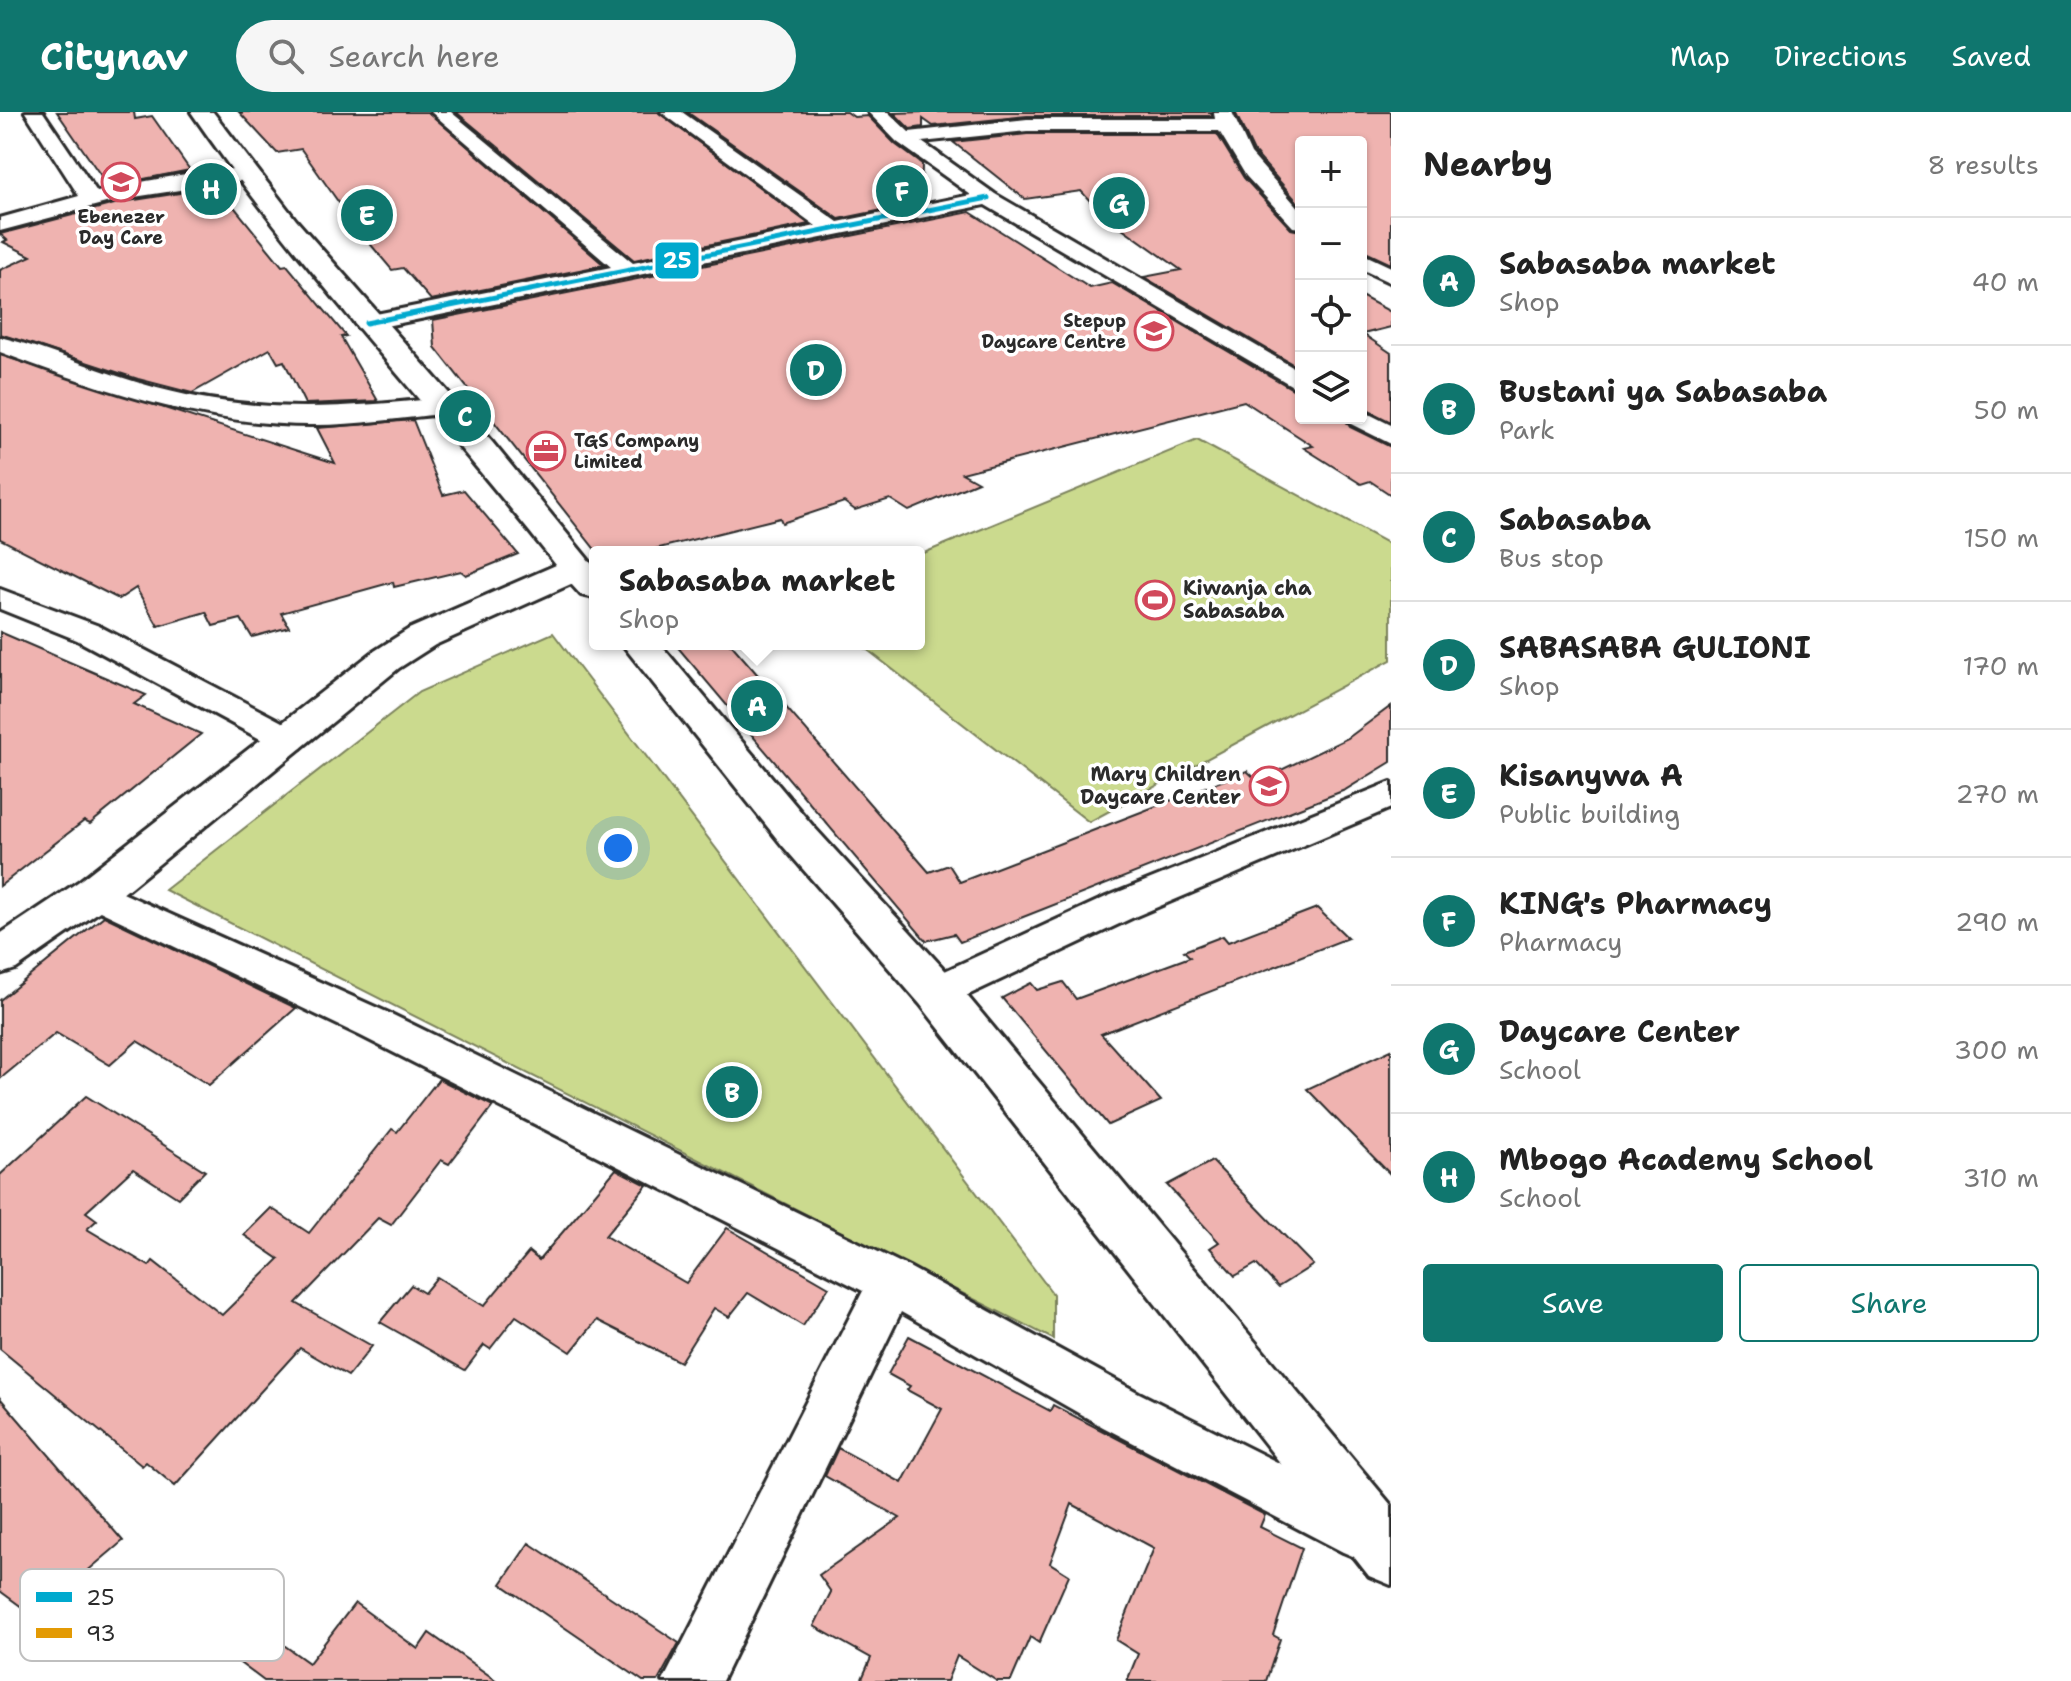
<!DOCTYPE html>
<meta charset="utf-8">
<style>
:root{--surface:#fff;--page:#f6f6f6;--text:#222;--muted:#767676;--line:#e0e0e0;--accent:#0f766e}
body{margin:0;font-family:"Shantell Sans",sans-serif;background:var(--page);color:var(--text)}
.controls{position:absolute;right:24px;top:24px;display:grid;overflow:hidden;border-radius:8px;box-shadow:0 2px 6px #0004}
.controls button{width:72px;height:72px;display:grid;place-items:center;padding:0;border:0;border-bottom:2px solid var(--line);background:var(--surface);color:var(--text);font:40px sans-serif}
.you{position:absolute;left:618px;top:736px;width:28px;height:28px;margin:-20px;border:6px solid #fff;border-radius:50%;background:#1a73e8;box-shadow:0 0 0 12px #1a73e833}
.badge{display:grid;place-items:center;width:52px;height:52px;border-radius:50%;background:var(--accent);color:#fff;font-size:26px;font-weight:700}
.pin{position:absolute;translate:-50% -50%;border:4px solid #fff;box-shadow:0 2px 8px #0006}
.popup{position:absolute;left:589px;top:434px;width:336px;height:104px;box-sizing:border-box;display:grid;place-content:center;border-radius:8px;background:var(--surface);filter:drop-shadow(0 2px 6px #0005);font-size:26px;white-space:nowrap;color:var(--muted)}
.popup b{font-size:30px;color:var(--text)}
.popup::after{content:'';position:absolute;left:50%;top:100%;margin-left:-16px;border:16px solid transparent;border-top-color:var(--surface)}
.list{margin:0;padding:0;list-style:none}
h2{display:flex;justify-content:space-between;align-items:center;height:104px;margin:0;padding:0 32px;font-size:34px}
h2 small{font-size:26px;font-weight:400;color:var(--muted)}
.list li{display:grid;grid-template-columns:52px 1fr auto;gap:24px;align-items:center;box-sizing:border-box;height:128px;padding:0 32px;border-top:2px solid var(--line)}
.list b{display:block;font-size:30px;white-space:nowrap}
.list p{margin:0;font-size:26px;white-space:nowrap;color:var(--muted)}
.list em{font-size:26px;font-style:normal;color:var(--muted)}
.actions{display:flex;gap:16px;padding:24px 32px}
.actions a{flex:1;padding:18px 0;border:2px solid var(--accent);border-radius:8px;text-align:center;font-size:28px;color:var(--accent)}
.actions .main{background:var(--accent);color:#fff}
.icon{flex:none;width:44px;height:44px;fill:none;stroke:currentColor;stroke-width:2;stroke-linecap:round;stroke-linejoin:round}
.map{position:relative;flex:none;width:1391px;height:1569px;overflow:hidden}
header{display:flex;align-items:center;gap:48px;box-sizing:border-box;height:112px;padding:0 40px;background:var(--accent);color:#fff}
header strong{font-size:38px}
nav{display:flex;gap:44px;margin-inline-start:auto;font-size:28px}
.search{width:560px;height:72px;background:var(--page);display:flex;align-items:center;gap:20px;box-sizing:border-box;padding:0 28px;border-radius:44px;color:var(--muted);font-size:30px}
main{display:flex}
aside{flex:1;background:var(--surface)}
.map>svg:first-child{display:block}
.green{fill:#cbda8e;stroke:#7b825c;stroke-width:2}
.building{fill:#efb3b0;stroke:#2b2b2b;stroke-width:2}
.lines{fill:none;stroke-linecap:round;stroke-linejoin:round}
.minor-casing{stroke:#2b2b2b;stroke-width:6}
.tertiary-casing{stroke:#2b2b2b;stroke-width:6}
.minor{fill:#fff;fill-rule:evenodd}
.tertiary{fill:#fff;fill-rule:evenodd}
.bus-1-casing{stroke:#fff;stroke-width:8}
.bus-1{stroke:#00a9ce;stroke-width:5}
.labels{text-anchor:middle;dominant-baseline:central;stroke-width:7;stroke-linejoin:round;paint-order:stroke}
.far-poi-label{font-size:18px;font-weight:bold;fill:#2b2b2b;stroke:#fff}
.poi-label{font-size:20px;font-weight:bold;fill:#2b2b2b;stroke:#fff;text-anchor:start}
.key{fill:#fff;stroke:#bfbfbf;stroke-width:2}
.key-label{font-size:22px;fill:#2b2b2b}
.line-badge{stroke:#fff;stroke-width:3}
.badge-label{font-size:22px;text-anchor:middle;font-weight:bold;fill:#fff}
</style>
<header>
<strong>Citynav</strong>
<div class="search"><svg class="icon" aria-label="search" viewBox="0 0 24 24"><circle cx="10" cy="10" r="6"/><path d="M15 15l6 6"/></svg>Search here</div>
<nav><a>Map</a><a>Directions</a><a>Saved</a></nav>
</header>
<main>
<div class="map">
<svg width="1391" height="1569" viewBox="0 0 1391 1569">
<rect width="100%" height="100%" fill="#fff"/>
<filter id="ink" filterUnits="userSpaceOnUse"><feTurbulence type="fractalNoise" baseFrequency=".0125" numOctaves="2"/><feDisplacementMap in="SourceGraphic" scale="16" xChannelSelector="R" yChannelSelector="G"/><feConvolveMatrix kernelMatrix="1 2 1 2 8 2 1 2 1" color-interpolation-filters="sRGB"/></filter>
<g filter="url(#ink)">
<g class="green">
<path d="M1197,328L1391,433V548L1089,710L860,532H919V443Z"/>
<path d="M553,521L1053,1182V1227L165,778L419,580Z"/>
</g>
<g class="building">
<path d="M57,0H134L135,7L152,4L190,58L108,74Z"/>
<path d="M239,0H428L604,153L431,188L403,156L392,158L356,115L301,37L277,41Z"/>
<path d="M456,0H658L809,112L634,148Z"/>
<path d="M687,0H847L854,5L868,4L895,32L922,52L921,90L839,107Z"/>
<path d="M924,0H1211L1212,4H1027L933,14L923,7V15L910,17L894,1Z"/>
<path d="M1235,0H1391V152L1361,138V30H1301V94L1254,40Z"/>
<path d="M1027,22H1217L1244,66L1291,117L1301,119V257L1144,165L1181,158L1101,101L1081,79L1025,87L953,30Z"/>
<path d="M218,75L282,154L287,153L346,224L341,225L378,289L305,292L284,249L278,251L270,237L192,281L138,267L0,222V158L31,144L3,130L7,128L0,122L122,90Z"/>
<path d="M970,100L1090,176L1112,171L1301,282V306H1344L1350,315L1391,335V383L1370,369L1361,372L1304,336L1313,334L1244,289L962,361L978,370L909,399L890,387L855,398L844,390L782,411L780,406L643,440H597L435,235L433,208Z"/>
<path d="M1361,184L1391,200V215L1363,222L1391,241V310L1361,295Z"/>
<path d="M0,243L335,351L317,316L413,308L443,383L464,378L518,442L466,463L461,459L394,475L393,470L281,501L289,515L252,525L241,507L213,514L206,500L158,514L136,476L119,487L0,427Z"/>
<path d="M0,520L146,583L134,592L201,622L90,712L84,709L0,774Z"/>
<path d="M675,532H731L929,760L949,753L960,770L1247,659L1258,669L1348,626L1391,594V650L1345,678L960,830L954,822L926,829Z"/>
<path d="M1317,796L1348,826L1101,922L1161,989L1108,1013L1002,886L1031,871L1037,878L1063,870L1076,887L1190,845L1184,839L1223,824L1228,830Z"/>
<path d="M104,804L296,896L209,973L137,929L110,953L56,921L0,967V888Z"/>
<path d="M1391,938V1063L1307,977Z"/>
<path d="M439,967L493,994L449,1052L441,1048L391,1113L378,1106L296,1191L372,1234L348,1264L300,1236L175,1374L146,1350L142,1354L0,1237V1063L86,984L205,1059L178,1086L133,1057L86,1100L97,1108L87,1117L149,1154L153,1149L222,1203L279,1147L244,1123L271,1096L309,1121L392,1017L397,1020Z"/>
<path d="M1212,1049L1313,1153L1278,1175L1256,1152L1235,1164L1210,1136L1219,1130L1167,1073Z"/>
<path d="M616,1057L647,1073L605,1124L686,1171L727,1116L829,1175L803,1214L748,1181L729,1205L714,1196L680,1250L597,1208L571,1240L516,1204L490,1237L484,1233L465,1258L380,1210L411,1173L424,1181L437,1165L484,1194L529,1140L539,1148Z"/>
<path d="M909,1224L1050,1299L1053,1293L1265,1403L1260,1415L1302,1436L1273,1523L1280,1527L1266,1569H1127L1138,1542L1116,1528L1154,1436L1072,1392L1050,1451L1069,1463L1039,1531L1030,1525L1011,1569H997L957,1544L947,1569H861L871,1546L814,1514L831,1480L819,1463L900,1406L825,1364L838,1336L902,1371L942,1297L907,1278L910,1274L888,1262Z"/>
<path d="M0,1286L123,1429L34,1504L0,1479Z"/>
<path d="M529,1431L679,1531L658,1569H643L501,1472Z"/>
<path d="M355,1491L418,1537L429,1521L497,1569H264L221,1537L246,1506L309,1551Z"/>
</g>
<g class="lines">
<defs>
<g id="minor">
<path d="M25,0H43L97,80C122,74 241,46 255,62L245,68L121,87L0,119V106L79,84Z"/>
<path d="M431,0H451L633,151L816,114L661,0H682L838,110L971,83L897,30L868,0H888L909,20L1027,7H1215L1214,0H1232L1251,42L1301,99V116L1293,115L1246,64L1219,19H1027L922,30L995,82L1301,260V279L985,93L366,218L358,216L354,211L358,206L366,204L611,155Z"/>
<path d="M1361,141L1391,155V171L1361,157Z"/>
<path d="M0,225C53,238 104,262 157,276C260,303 339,296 443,286L456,294L443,302C400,306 358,313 315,313C206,314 101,278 0,240Z"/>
<path d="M1361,298L1391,313V332L1351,312L1347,306H1361Z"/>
<path d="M0,477L99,514L301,620L306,628L301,636L289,639L277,636L77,528L0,497Z"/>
<path d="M1391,670V696L1134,805L951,891L937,895L923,891L917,880L923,869L1106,785Z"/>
<path d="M94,768L391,902L909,1155L1139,1281L1381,1402L1389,1421L1381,1440L1362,1448L1343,1440L1103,1315L901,1200L722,1569H663L863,1179L361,924L81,790L75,781L81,772Z"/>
</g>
<g id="tertiary">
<path d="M191,0H213L296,108L492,330L595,456V486L581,483L571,472L435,533L399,556L110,792L16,857L0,862V822L78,770L373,540L409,517L556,453C436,300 301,160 191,0Z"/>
<path d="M622,532H660L812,713L954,868L1391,1393V1473L1369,1464L920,892L782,733Z"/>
</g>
</defs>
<use href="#minor" class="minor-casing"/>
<use href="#tertiary" class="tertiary-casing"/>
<use href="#minor" class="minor"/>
<use href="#tertiary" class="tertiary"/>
<defs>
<path id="bus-1" d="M366,211L988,86"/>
</defs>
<use href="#bus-1" class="bus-1-casing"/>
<use href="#bus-1" class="bus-1"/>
</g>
</g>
<defs>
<symbol id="school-ring" viewBox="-11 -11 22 22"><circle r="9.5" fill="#fff" stroke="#d1495b" stroke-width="1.5"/><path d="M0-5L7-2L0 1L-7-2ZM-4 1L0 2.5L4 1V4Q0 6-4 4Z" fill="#d1495b"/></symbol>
<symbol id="office-ring" viewBox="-11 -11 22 22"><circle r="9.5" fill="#fff" stroke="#d1495b" stroke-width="1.5"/><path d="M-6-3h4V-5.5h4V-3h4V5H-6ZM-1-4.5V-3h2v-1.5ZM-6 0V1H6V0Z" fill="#d1495b"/></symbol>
<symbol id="stadium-ring" viewBox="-11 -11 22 22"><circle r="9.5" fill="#fff" stroke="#d1495b" stroke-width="1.5"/><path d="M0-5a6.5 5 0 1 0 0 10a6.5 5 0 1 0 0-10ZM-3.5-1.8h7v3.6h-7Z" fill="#d1495b"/></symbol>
</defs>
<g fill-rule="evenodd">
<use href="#school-ring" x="99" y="48" width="44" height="44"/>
<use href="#school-ring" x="1132" y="197" width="44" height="44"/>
<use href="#office-ring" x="524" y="317" width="44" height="44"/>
<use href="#stadium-ring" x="1133" y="466" width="44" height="44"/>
<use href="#school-ring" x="1247" y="652" width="44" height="44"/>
</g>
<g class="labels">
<g class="far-poi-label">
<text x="121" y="105">Ebenezer<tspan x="121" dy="21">Day Care</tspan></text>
<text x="1126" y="209" text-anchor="end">Stepup<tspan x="1126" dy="21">Daycare Centre</tspan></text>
<text x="574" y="329" text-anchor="start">TGS Company<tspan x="574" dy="21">Limited</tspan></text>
</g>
<g class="poi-label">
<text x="1183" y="476">Kiwanja cha<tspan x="1183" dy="23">Sabasaba</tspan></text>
<text x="1241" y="662" text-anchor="end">Mary Children<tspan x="1241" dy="23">Daycare Center</tspan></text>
</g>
</g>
<rect x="20" y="1457" width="264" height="92" rx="12" class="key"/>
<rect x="36" y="1480" width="36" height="10" fill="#00a9ce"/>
<rect x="36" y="1516" width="36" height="10" fill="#e39a04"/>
<g class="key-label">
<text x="86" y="1493">25</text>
<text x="86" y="1529">93</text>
</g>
<rect class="line-badge" x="654" y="129" width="46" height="39" rx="8" fill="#00a9ce"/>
<g class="badge-label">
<text x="677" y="156">25</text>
</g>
</svg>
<div class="controls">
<button>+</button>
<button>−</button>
<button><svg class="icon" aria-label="locate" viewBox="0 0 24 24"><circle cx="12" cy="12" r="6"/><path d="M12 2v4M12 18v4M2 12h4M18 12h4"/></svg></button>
<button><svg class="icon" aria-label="layers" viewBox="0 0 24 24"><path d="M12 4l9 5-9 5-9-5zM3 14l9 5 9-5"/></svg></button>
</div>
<div class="you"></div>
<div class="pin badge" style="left:757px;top:594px">A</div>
<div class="popup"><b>Sabasaba market</b>Shop</div>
<div class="pin badge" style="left:732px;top:980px">B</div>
<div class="pin badge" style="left:465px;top:304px">C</div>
<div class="pin badge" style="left:816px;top:258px">D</div>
<div class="pin badge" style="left:367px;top:103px">E</div>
<div class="pin badge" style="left:902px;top:79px">F</div>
<div class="pin badge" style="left:1119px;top:91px">G</div>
<div class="pin badge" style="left:211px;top:77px">H</div>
</div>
<aside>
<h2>Nearby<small>8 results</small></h2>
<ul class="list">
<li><span class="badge">A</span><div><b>Sabasaba market</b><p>Shop</p></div><em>40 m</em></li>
<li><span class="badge">B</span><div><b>Bustani ya Sabasaba</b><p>Park</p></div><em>50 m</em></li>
<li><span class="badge">C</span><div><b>Sabasaba</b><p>Bus stop</p></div><em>150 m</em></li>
<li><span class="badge">D</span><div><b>SABASABA GULIONI</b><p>Shop</p></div><em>170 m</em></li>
<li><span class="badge">E</span><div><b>Kisanywa A</b><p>Public building</p></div><em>270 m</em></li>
<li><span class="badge">F</span><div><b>KING's Pharmacy</b><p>Pharmacy</p></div><em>290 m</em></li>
<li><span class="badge">G</span><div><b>Daycare Center</b><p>School</p></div><em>300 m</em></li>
<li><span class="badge">H</span><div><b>Mbogo Academy School</b><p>School</p></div><em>310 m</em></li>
</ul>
<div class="actions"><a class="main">Save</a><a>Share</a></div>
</aside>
</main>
